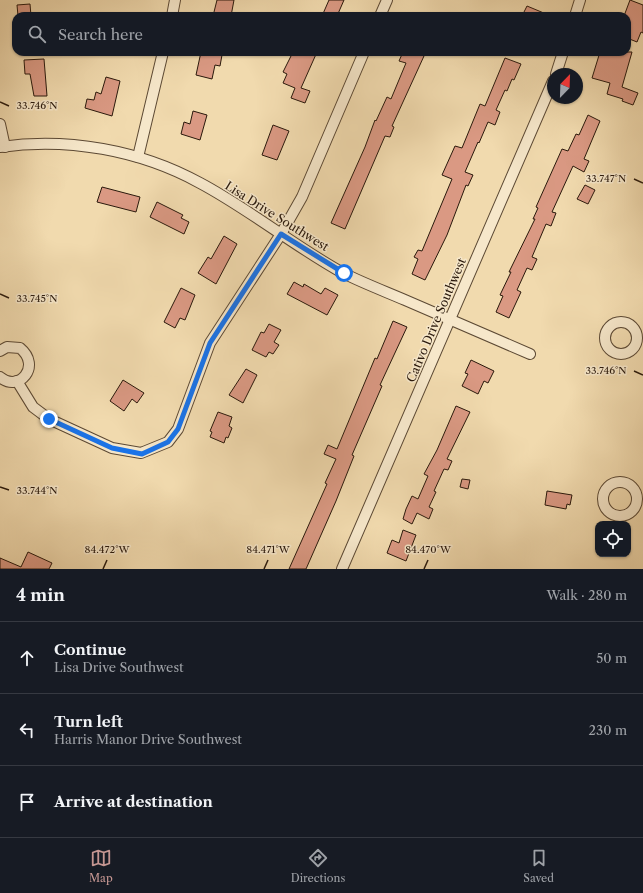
<!DOCTYPE html>
<meta charset="utf-8">
<style>
:root{--surface:#171b24;--page:#242831;--text:#f1f3f6;--muted:#9ea1a6;--line:#363941;--accent:#c59692}
body{margin:0;font-family:"Libre Caslon Text",serif;background:var(--page);color:var(--text)}
.controls{position:absolute;right:12px;bottom:12px;display:grid;overflow:hidden;border-radius:8px;box-shadow:0 1px 3px #0004}
.controls button{width:36px;height:36px;display:grid;place-items:center;padding:0;border:0;border-bottom:1px solid var(--line);background:var(--surface);color:var(--text);font:20px sans-serif}
.compass{position:absolute;left:547px;top:68px;width:36px;height:36px;border-radius:50%;background:var(--surface);box-shadow:0 1px 3px #0004;rotate:23deg}
.stop{position:absolute;width:12px;height:12px;margin:-9px;border:3px solid #1a73e8;border-radius:50%;background:#fff}
.stop.end{background:#1a73e8;border-color:#fff;box-shadow:0 1px 4px #0008}
.list{margin:0;padding:0;list-style:none}
h2{display:flex;justify-content:space-between;align-items:center;height:52px;margin:0;padding:0 16px;font-size:17px}
h2 small{font-size:13px;font-weight:400;color:var(--muted)}
.list li{display:grid;grid-template-columns:26px 1fr auto;gap:12px;align-items:center;box-sizing:border-box;height:72px;padding:0 16px;border-top:1px solid var(--line)}
.list b{display:block;font-size:15px;white-space:nowrap}
.list p{margin:0;font-size:13px;white-space:nowrap;color:var(--muted)}
.list em{font-size:13px;font-style:normal;color:var(--muted)}
.icon{flex:none;width:22px;height:22px;fill:none;stroke:currentColor;stroke-width:2;stroke-linecap:round;stroke-linejoin:round}
.map{position:relative;flex:none;width:643px;height:569px;overflow:hidden}
.search{position:absolute;background:var(--surface);box-shadow:0 1px 3px #0004;left:12px;right:12px;top:12px;height:44px;display:flex;align-items:center;gap:10px;box-sizing:border-box;padding:0 14px;border-radius:12px;color:var(--muted);font-size:15px}
.sheet{height:268px;background:var(--surface)}
nav{display:flex;justify-content:space-around;align-items:center;box-sizing:border-box;height:56px;border-top:1px solid var(--line);background:var(--surface);font-size:11px;color:var(--muted)}
nav a{display:grid;justify-items:center;gap:2px}
nav .on{color:var(--accent)}
.map>svg:first-child{display:block}
.building{fill:#da9983;stroke:#2a190c}
.lines{fill:none;stroke-linecap:round;stroke-linejoin:round}
.minor-casing{stroke:#5c4934;stroke-width:12}
.minor{stroke:#f6e7ca;stroke-width:10}
.route{stroke:#1a73e8;stroke-width:5}
.ticks{fill:none;stroke:#2a190c;stroke-width:1.5}
.labels{text-anchor:middle;dominant-baseline:central;stroke-width:3;stroke-linejoin:round;paint-order:stroke}
.street-label{font-size:12px;fill:#2a190c;stroke:#f6e7ca}
.ticks-label{font-size:10px;text-anchor:middle;fill:#2a190c;stroke:#f6e7ca;stroke-width:3;stroke-linejoin:round;paint-order:stroke}
</style>
<div class="map">
<svg width="643" height="569" viewBox="0 0 643 569">
<rect width="100%" height="100%" fill="#f1daae"/>
<filter id="stains"><feTurbulence type="fractalNoise" baseFrequency=".005" numOctaves="4"/><feColorMatrix values="0 0 0 0 .2 0 0 0 0 .09 0 0 0 0 .02 0 0 0 .5 -.17"/></filter>
<radialGradient id="worn" r=".72"><stop offset=".6" stop-color="#630" stop-opacity="0"/><stop offset="1" stop-color="#630" stop-opacity=".3"/></radialGradient>
<g class="building">
<path d="M217,0H234L231,16H213Z"/>
<path d="M329,0H344L337,16H322Z"/>
<path d="M630,0L643,5V33L641,32L637,42L627,38V16H624Z"/>
<path d="M30,4L31,16H18L17,5Z"/>
<path d="M527,6L551,16H522Z"/>
<path d="M201,52H217V54L222,55L220,66L215,65L212,79L196,75Z"/>
<path d="M293,52H317L301,88L310,91L305,103L291,98L295,88L283,83L287,74L283,72Z"/>
<path d="M403,52H414L424,56L392,126L394,127L390,137L385,136L345,229L331,223L365,147L375,120L376,121L387,97L391,99L406,63L399,61Z"/>
<path d="M600,52H632L622,87L638,93L633,105L622,101L623,99L607,94L610,83L592,78Z"/>
<path d="M505,58L521,64L514,80L512,79L507,91L505,90L496,110L500,112L495,125L488,122L479,143L478,142L465,172L473,175L468,186L466,185L447,235L425,280L412,274L418,259L414,257L418,250L422,251L452,179L442,175L455,146L462,148L480,104L485,106Z"/>
<path d="M44,59L47,96H34L30,74H25L24,60Z"/>
<path d="M106,77L120,81L112,116L85,108L87,99L94,100L96,92L101,94Z"/>
<path d="M193,111L207,115L200,140L181,134L184,122L190,124Z"/>
<path d="M588,115L600,121L584,159L589,161L584,172L573,166L552,212L556,213L551,226L546,224L532,257L537,259L532,270L527,268L517,290L521,292L509,318L496,312L503,296L500,295L511,272H509L535,219H533L538,208L536,207L562,149L568,151L576,134L579,135Z"/>
<path d="M273,125L289,131L277,160L262,155Z"/>
<path d="M585,185L595,190L588,204L577,199Z"/>
<path d="M102,187L140,197L136,212L97,202Z"/>
<path d="M157,202L183,215L181,218L189,222L184,234L150,217Z"/>
<path d="M224,236L237,244L216,284L198,273L208,257L211,259Z"/>
<path d="M294,282L303,287L304,284L321,294L325,288L338,295L327,315L287,294Z"/>
<path d="M181,288L195,295L185,320L180,318L175,328L164,322Z"/>
<path d="M393,321L407,327L380,385L382,386L352,455L354,456L336,501L306,569H289L327,484L325,483L336,459L324,454L328,445L337,449L375,358L377,359Z"/>
<path d="M269,324L281,330L274,342L279,345L273,354L269,352L266,357L252,350L261,332L264,333Z"/>
<path d="M471,360L494,371L488,383L484,381L478,394L462,386L468,374L465,373Z"/>
<path d="M246,369L257,375L243,403L229,395Z"/>
<path d="M123,380L144,393L137,403L132,399L124,411L110,401Z"/>
<path d="M456,406L470,412L447,459L452,461L448,470L444,469L434,491L436,492L429,507L433,509L429,519L417,513L412,524L403,519L406,509L412,496L418,499L428,476L424,474L437,450Z"/>
<path d="M218,412L232,417L229,426L232,428L228,438L226,437L224,443L210,437L212,432L210,431Z"/>
<path d="M462,479L470,480L468,489L460,487Z"/>
<path d="M547,491L572,495L570,505L567,504L566,509L545,505Z"/>
<path d="M403,530L416,535L406,561L387,553L392,540L399,543Z"/>
<path d="M28,552L52,563L49,569H0V558L21,567Z"/>
</g>
<g class="lines">
<defs>
<g id="minor">
<path d="M172,16L175,0"/>
<path d="M380,16L387,0"/>
<path d="M575,16L580,0"/>
<path d="M556,74L563,52"/>
<path d="M0,124L5,147"/>
<path d="M0,147C67,137 140,150 200,183C249,209 294,246 343,273C363,283 384,291 405,300C446,318 488,336 530,354"/>
<path d="M138,157L163,52"/>
<circle cx="621" cy="338" r="16"/>
<path d="M0,351L7,347L20,348C42,366 19,393 0,377"/>
<path d="M17,381L33,407L49,419L112,448L141,453L168,442L178,429L210,343L281,234L302,197L364,52"/>
<circle cx="620" cy="499" r="17"/>
<path d="M342,569L553,81"/>
</g>
</defs>
<use href="#minor" class="minor-casing"/>
<use href="#minor" class="minor"/>
</g>
<g class="lines">
<path class="route" d="M49,419L112,448L142,454L168,442L178,429L210,343L281,234L344,273"/>
</g>
<path class="ticks" d="M0,102L9,106M634,179L643,183M0,294L9,298M634,371L643,375M0,487L9,490M103,569L107,560M264,569L268,560M424,569L428,560"/>
<g class="labels">
<g class="street-label">
<text transform="translate(277 216) rotate(32)">Lisa Drive Southwest</text>
<text transform="translate(436 320) rotate(-67)">Cativo Drive Southwest</text>
</g>
</g>
<g class="ticks-label">
<text x="37" y="109">33.746°N</text>
<text x="606" y="182">33.747°N</text>
<text x="37" y="302">33.745°N</text>
<text x="606" y="374">33.746°N</text>
<text x="37" y="494">33.744°N</text>
<text x="107" y="553">84.472°W</text>
<text x="268" y="553">84.471°W</text>
<text x="428" y="553">84.470°W</text>
</g>
<rect width="100%" height="100%" filter="url(#stains)"/>
<rect width="100%" height="100%" fill="url(#worn)"/>
</svg>
<div class="controls">
<button><svg class="icon" aria-label="locate" viewBox="0 0 24 24"><circle cx="12" cy="12" r="6"/><path d="M12 2v4M12 18v4M2 12h4M18 12h4"/></svg></button>
</div>
<svg class="compass" viewBox="-18 -18 36 36"><path d="M0-13l5 13h-10z" fill="#e53935"/><path d="M0 13l5-13h-10z" fill="#9ea1a6"/></svg>
<div class="stop" style="left:344px;top:273px"></div>
<div class="stop end" style="left:49px;top:419px"></div>
<div class="search"><svg class="icon" aria-label="search" viewBox="0 0 24 24"><circle cx="10" cy="10" r="6"/><path d="M15 15l6 6"/></svg>Search here</div>
</div>
<section class="sheet">
<h2>4 min<small>Walk · 280 m</small></h2>
<ul class="list">
<li><svg class="icon" aria-label="ahead" viewBox="0 0 24 24"><path d="M12 20V5M6 11l6-6 6 6"/></svg><div><b>Continue</b><p>Lisa Drive Southwest</p></div><em>50 m</em></li>
<li><svg class="icon" aria-label="left" viewBox="0 0 24 24"><path d="M17 20v-9H6M10 6l-5 5 5 5"/></svg><div><b>Turn left</b><p>Harris Manor Drive Southwest</p></div><em>230 m</em></li>
<li><svg class="icon" aria-label="arrive" viewBox="0 0 24 24"><path d="M6 21V4h12l-3 4 3 4H6"/></svg><div><b>Arrive at destination</b></div></li>
</ul>
</section>
<nav>
<a class="on"><svg class="icon" aria-label="map" viewBox="0 0 24 24"><path d="M3 6l6-2 6 2 6-2v14l-6 2-6-2-6 2zM9 4v14M15 6v14"/></svg>Map</a>
<a><svg class="icon" aria-label="directions" viewBox="0 0 24 24"><path d="M12 3l9 9-9 9-9-9zM9 14v-3h6M13 9l2 2-2 2"/></svg>Directions</a>
<a><svg class="icon" aria-label="saved" viewBox="0 0 24 24"><path d="M7 4h10v16l-5-4-5 4z"/></svg>Saved</a>
</nav>
